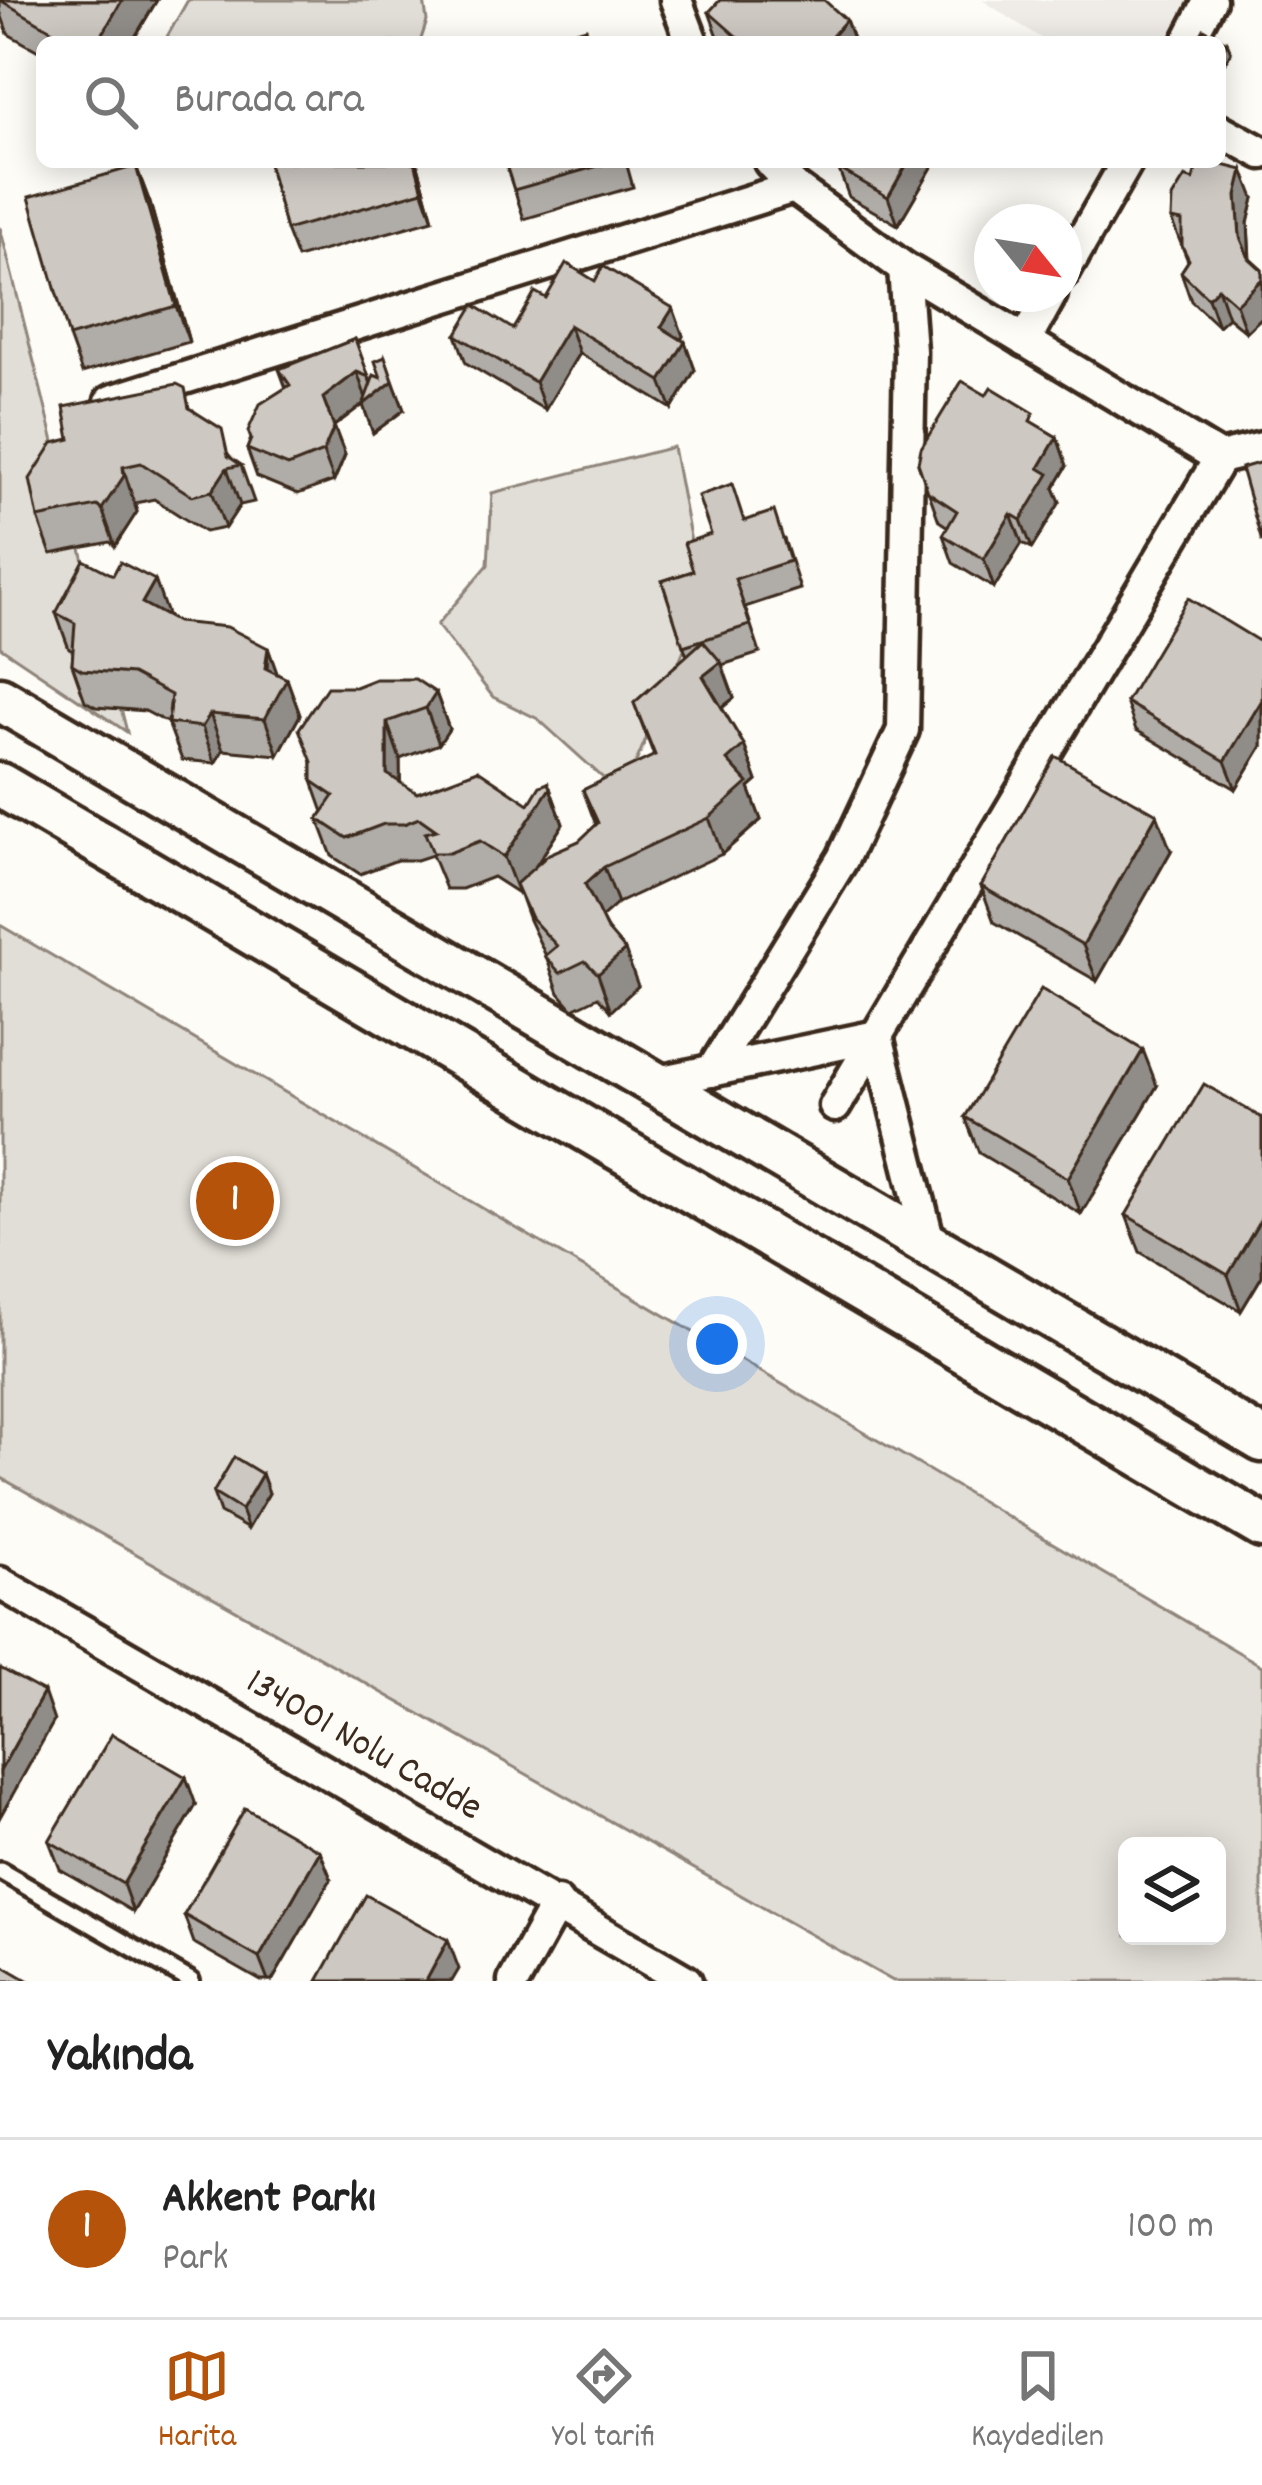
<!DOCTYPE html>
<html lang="tr">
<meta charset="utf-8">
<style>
:root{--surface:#fff;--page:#f6f6f6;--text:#222;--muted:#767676;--line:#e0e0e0;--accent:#b45309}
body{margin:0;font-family:Dekko,sans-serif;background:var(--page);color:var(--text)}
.controls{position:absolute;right:36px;bottom:36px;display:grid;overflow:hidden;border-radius:18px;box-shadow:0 6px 30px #0003}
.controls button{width:108px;height:108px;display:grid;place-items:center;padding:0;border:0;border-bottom:3px solid var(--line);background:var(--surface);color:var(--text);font:60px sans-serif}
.compass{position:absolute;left:974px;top:204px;width:108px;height:108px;border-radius:50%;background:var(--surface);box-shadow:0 6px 30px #0003;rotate:120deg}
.you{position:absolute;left:717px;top:1344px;width:42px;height:42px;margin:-30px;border:9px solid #fff;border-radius:50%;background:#1a73e8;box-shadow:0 0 0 18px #1a73e833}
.badge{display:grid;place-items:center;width:78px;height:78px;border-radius:50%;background:var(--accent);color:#fff;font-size:39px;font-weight:700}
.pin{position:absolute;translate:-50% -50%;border:6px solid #fff;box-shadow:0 3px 12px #0006}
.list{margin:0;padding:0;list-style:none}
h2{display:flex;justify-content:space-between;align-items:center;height:156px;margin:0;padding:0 48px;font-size:51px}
h2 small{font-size:39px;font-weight:400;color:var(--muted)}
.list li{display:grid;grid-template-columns:78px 1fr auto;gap:36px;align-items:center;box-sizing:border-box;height:180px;padding:0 48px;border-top:3px solid var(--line)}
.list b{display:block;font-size:45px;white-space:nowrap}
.list p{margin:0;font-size:39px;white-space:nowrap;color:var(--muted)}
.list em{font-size:39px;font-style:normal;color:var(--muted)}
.icon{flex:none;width:66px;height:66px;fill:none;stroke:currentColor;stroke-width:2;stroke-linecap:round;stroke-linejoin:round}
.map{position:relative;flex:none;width:1262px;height:1981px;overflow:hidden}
.search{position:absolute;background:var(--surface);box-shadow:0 6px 30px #0003;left:36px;right:36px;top:36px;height:132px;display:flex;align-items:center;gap:30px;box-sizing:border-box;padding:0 42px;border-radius:18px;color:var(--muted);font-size:45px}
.sheet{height:336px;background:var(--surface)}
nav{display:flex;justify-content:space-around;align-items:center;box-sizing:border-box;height:168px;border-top:3px solid var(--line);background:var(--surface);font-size:33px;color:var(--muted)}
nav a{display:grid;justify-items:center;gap:6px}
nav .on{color:var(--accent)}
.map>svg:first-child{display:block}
.built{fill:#efece7}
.green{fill:#e1ded7;stroke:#8e847a;stroke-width:3;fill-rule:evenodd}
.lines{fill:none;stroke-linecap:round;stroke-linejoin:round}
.lane-casing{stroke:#3b2a1e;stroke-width:24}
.street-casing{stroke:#3b2a1e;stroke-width:39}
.secondary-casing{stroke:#3b2a1e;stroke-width:51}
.lane{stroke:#fdfcf7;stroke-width:15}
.street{stroke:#fdfcf7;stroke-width:30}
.secondary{stroke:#fdfcf7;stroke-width:42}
.wall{fill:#b0aca7;stroke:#3b2a1e;stroke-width:3}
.shaded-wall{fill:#908c88;stroke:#3b2a1e;stroke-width:3}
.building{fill:#cdc8c2;stroke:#3b2a1e;stroke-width:3}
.labels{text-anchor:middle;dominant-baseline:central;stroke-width:9;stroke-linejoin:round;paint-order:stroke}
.street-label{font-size:39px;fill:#3b2a1e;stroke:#fdfcf7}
</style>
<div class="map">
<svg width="1262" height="1981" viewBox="0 0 1262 1981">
<rect width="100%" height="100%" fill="#fdfcf7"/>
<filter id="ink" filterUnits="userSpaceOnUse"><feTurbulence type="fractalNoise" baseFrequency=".00833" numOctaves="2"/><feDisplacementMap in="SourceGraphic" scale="24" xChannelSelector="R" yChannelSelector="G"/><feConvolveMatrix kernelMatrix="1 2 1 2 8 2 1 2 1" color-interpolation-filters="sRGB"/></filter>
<g filter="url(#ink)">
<path class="built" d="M982,0H1209L1187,42H1047Z"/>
<g class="green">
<path d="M188,0H424L427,21L420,42H164Z"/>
<path d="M0,227L127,732L0,647Z"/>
<path d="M673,447L703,605L622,795L538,719L493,697L437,625L488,565L492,493Z"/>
<path d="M0,925L1262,1666V1981H893L0,1477ZM1127,1846H1217V1936H1127Z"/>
</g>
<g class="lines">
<defs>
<path id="lane" d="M0,1871L191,1981"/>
<g id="street">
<path d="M676,0L692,42"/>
<path d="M1188,42L1210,0"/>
<path d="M1220,130L1262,153"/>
<path d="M770,162L794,187L904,268L1220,458L1262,448"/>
<path d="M1064,272L1127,162"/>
<path d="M1025,341L1051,294"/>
<path d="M111,401L794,187"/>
<path d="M712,1071L843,858L903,730L910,351L904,268"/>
<path d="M653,1083L877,1036L929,1242"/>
<path d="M835,1106L1220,458"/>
<path d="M0,1583L686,1981"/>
<path d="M514,1981L557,1903"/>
</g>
<g id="secondary">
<path d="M0,699L1262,1440"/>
<path d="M0,785L1262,1526"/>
</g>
</defs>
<use href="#lane" class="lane-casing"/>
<use href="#street" class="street-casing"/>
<use href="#secondary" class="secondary-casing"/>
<use href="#lane" class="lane"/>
<use href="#street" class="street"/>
<use href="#secondary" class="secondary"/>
</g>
<g class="wall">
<path d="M0,0H157L132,42H42V53L8,34L0,11Z"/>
<path d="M709,12L846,20L854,42H720Z"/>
<path d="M268,162H417L433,220L297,258L286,230Z"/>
<path d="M505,162H626L633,187L524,219Z"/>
<path d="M830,162H935L898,225L849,197L839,170L831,165Z"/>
<path d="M136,166L150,203L189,342L82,373L69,337Z"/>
<path d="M1254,198L1248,223L1250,259L1262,270V317L1246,332L1228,317L1218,326L1191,301L1181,272L1188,261L1171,219Z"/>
<path d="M595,281L673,308L683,336L681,340L685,342L695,370L672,409L579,353L545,410L466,363L456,335L513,329Z"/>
<path d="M355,339L371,384L381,378L385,357L404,410L373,433L363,404L334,426L345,455L334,481L298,494L257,477L247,449L251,439L286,388L279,369Z"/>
<path d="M986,395L1057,437L1067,466L1054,488L1060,502L1032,548L1022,543L994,588L953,563L943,535L948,527L939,521L918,463Z"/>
<path d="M193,410L233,460L241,465L254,502L240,505L225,528L205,532L154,499L136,503L137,512L115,546L110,542L51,554L38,518Z"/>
<path d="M745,521L784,539L800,589L745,607L760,653L722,665L734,698L722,708L744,745L757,781L749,788L761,820L722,854L618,903L601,918L638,986L611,1011L598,997L573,1009L559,993L546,956L529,920L519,892L518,893L493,877L462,889H446L432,855L417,860H397L360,874L332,856L318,819L323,812L312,781V762L436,693L449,729L439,744L400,759V783L417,793L529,804L548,783L563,824L536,866L579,841L596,825L583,790L654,756L634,703L687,656L662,581L693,571Z"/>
<path d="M56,613L168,617L177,622L268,648L277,674L287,679L300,715L278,755L223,750L215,763L182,760L168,723L145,711L96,707L85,701L72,664L73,651L69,649Z"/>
<path d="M1262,643V746L1236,789L1136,730L1126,702Z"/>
<path d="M1171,851L1097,981L994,922L981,886Z"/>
<path d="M1157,1086L1081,1214L979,1153L965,1117Z"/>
<path d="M1262,1118V1276L1241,1311L1140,1252L1126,1215Z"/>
<path d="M262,1474L269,1493L248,1529L220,1513L213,1493Z"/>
<path d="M196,1805L133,1912L60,1869L49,1841Z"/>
<path d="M320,1851L331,1879L272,1981H261L194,1943L184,1915Z"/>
</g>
<g class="shaded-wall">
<path d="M122,0H157L132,42H98Z"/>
<path d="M846,20L854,42H827Z"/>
<path d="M1227,42L1231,52L1220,71V55Z"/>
<path d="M415,162H417L433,220L423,191Z"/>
<path d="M908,162H935L898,225L888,197Z"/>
<path d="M136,166L150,203L189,342L176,306Z"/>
<path d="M1243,170L1254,198L1248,223L1250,266L1240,237L1237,195Z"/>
<path d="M1262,279V317L1246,332L1236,304Z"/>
<path d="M1218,288L1228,317L1218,326L1208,298Z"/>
<path d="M673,308L683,336L671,356L661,327Z"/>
<path d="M569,325L579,353L545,410L535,382Z"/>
<path d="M685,342L695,370L672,409L661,381Z"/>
<path d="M357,372L367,401L334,426L323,398Z"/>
<path d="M393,381L404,410L373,433L363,405Z"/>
<path d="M334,427L345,455L334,481L323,452Z"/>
<path d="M1057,437L1067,466L1054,488L1060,502L1032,548L1021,520L1039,468Z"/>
<path d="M123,467L137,512L115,546L102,509Z"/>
<path d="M227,468L240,505L225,528L212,491Z"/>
<path d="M1011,514L1022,543L994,588L984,559Z"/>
<path d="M155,580L168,617L142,603Z"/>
<path d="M268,648L281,684L287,679L300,715L278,755L265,719Z"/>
<path d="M721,662L734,698L716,712L703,676Z"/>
<path d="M436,693L449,729L439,744L426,708Z"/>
<path d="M1262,700V746L1236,789L1225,761Z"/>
<path d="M210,714L223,750L215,763L202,727Z"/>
<path d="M387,722L400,759L401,811L387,774Z"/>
<path d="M744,745L757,781L749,788L761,820L722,854L709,818L727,760Z"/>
<path d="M550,788L563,824L518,893L504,857Z"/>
<path d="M1157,814L1171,851L1097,981L1083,945Z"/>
<path d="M604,867L618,903L599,920L585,884Z"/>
<path d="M625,950L638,986L611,1011L598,974Z"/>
<path d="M1143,1050L1157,1086L1081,1214L1068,1178Z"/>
<path d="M1262,1217V1276L1241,1311L1228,1275Z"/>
<path d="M262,1474L269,1493L248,1529L241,1510Z"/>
<path d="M44,1692L54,1721L0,1817V1771Z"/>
<path d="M186,1777L196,1805L133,1912L123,1884Z"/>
<path d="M320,1851L331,1879L272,1981H268L259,1958Z"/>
<path d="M448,1940L459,1969L452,1981H426Z"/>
</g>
<g class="building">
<path d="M0,0H122L98,42H72Z"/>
<path d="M720,0H824L846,20L827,42H743L709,12Z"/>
<path d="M586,28L590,42H536Z"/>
<path d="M1204,29L1227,42L1220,55V42H1197Z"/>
<path d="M268,162H415L423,191L286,230Z"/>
<path d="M505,162H612L514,190Z"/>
<path d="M842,162H908L888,197L838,168Z"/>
<path d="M1198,162H1211L1243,170L1237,195L1240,237L1249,258L1262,270V279L1236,304L1218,288L1208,298L1181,272L1189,260L1182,246V221L1171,219L1172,198L1185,177L1193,180Z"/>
<path d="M136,166L176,306L69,337L29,197Z"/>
<path d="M566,263L595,281L603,266L673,308L661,327L685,342L661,381L569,325L535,382L456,335L474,305L513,329L535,292L546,298Z"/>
<path d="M355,339L369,377L357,372L323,398L334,427L323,452L288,466L247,449L251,439L248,431L260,404L290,385L279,369Z"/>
<path d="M385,357L393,381L363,405L374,375L381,378L375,361Z"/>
<path d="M962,381L986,395L991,387L1034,413L1030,421L1057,437L1039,468L1049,474L1021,520L1011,514L984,559L943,535L957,511L928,492L918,463L921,448Z"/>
<path d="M177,384L185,388L189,408L222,429L228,456L241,465L227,468L212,491L192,496L141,463L123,467L124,476L102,509L97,506L38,518L30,479L53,443L70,439L64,407Z"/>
<path d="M1262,462V542L1241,468Z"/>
<path d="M732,484L744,521L774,511L790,561L735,579L750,625L683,646L662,581L693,571L684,543L711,534L698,496Z"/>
<path d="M84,560L113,575L120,562L155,580L142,603L177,622L227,627L268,648L265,668L287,679L265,719L210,714L202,727L168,723L171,695L132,674L82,670L72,664L75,623L56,613Z"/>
<path d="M1188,598L1262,643V700L1225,761L1126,702Z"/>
<path d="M703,641L721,662L703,676L744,745L727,760L748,783L709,818L604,867L585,884L606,928L625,950L598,974L585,961L560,973L545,956L557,946L531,918L516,884L549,854L579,841L598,823L583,790L655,755L634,703Z"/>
<path d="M375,679H415L436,693L426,708L387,722V774L417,793L478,770L529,804L540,786L548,783L550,788L504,857L480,841L449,853H433L425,833L436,830L419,818L404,824H384L347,838L318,819L334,796L312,781V762L299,729L327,687H355Z"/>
<path d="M1055,756L1157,814L1083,945L981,886Z"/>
<path d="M1041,989L1143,1050L1068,1178L965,1117Z"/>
<path d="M1204,1084L1262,1118V1217L1228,1275L1126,1215Z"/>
<path d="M234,1457L262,1474L241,1510L213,1493Z"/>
<path d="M0,1668L44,1692L0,1771Z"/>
<path d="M112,1734L186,1777L123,1884L49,1841Z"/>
<path d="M245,1808L320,1851L259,1958L184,1915Z"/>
<path d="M366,1895L448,1940L426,1981H318Z"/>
<path d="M0,1964L29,1981H0Z"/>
</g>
</g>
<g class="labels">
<g class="street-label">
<text transform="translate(363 1747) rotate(30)">134001 Nolu Cadde</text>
</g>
</g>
</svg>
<div class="controls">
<button><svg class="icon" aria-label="layers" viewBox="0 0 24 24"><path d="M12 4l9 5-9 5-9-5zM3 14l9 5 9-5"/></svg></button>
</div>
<svg class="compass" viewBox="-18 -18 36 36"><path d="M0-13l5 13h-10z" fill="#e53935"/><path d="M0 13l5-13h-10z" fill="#767676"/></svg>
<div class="you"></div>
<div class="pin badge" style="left:235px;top:1201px">1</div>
<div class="search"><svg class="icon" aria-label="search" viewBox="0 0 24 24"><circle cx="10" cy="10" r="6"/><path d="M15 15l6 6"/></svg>Burada ara</div>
</div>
<section class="sheet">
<h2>Yakında<small></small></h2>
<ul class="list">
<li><span class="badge">1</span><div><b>Akkent Parkı</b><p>Park</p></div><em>100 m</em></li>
</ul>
</section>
<nav>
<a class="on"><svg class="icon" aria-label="map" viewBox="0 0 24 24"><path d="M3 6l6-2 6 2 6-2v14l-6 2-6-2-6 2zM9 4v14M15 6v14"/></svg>Harita</a>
<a><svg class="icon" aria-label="directions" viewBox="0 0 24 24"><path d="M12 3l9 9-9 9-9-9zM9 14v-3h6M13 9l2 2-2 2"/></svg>Yol tarifi</a>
<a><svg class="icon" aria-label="saved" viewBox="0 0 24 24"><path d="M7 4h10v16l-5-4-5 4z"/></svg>Kaydedilen</a>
</nav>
